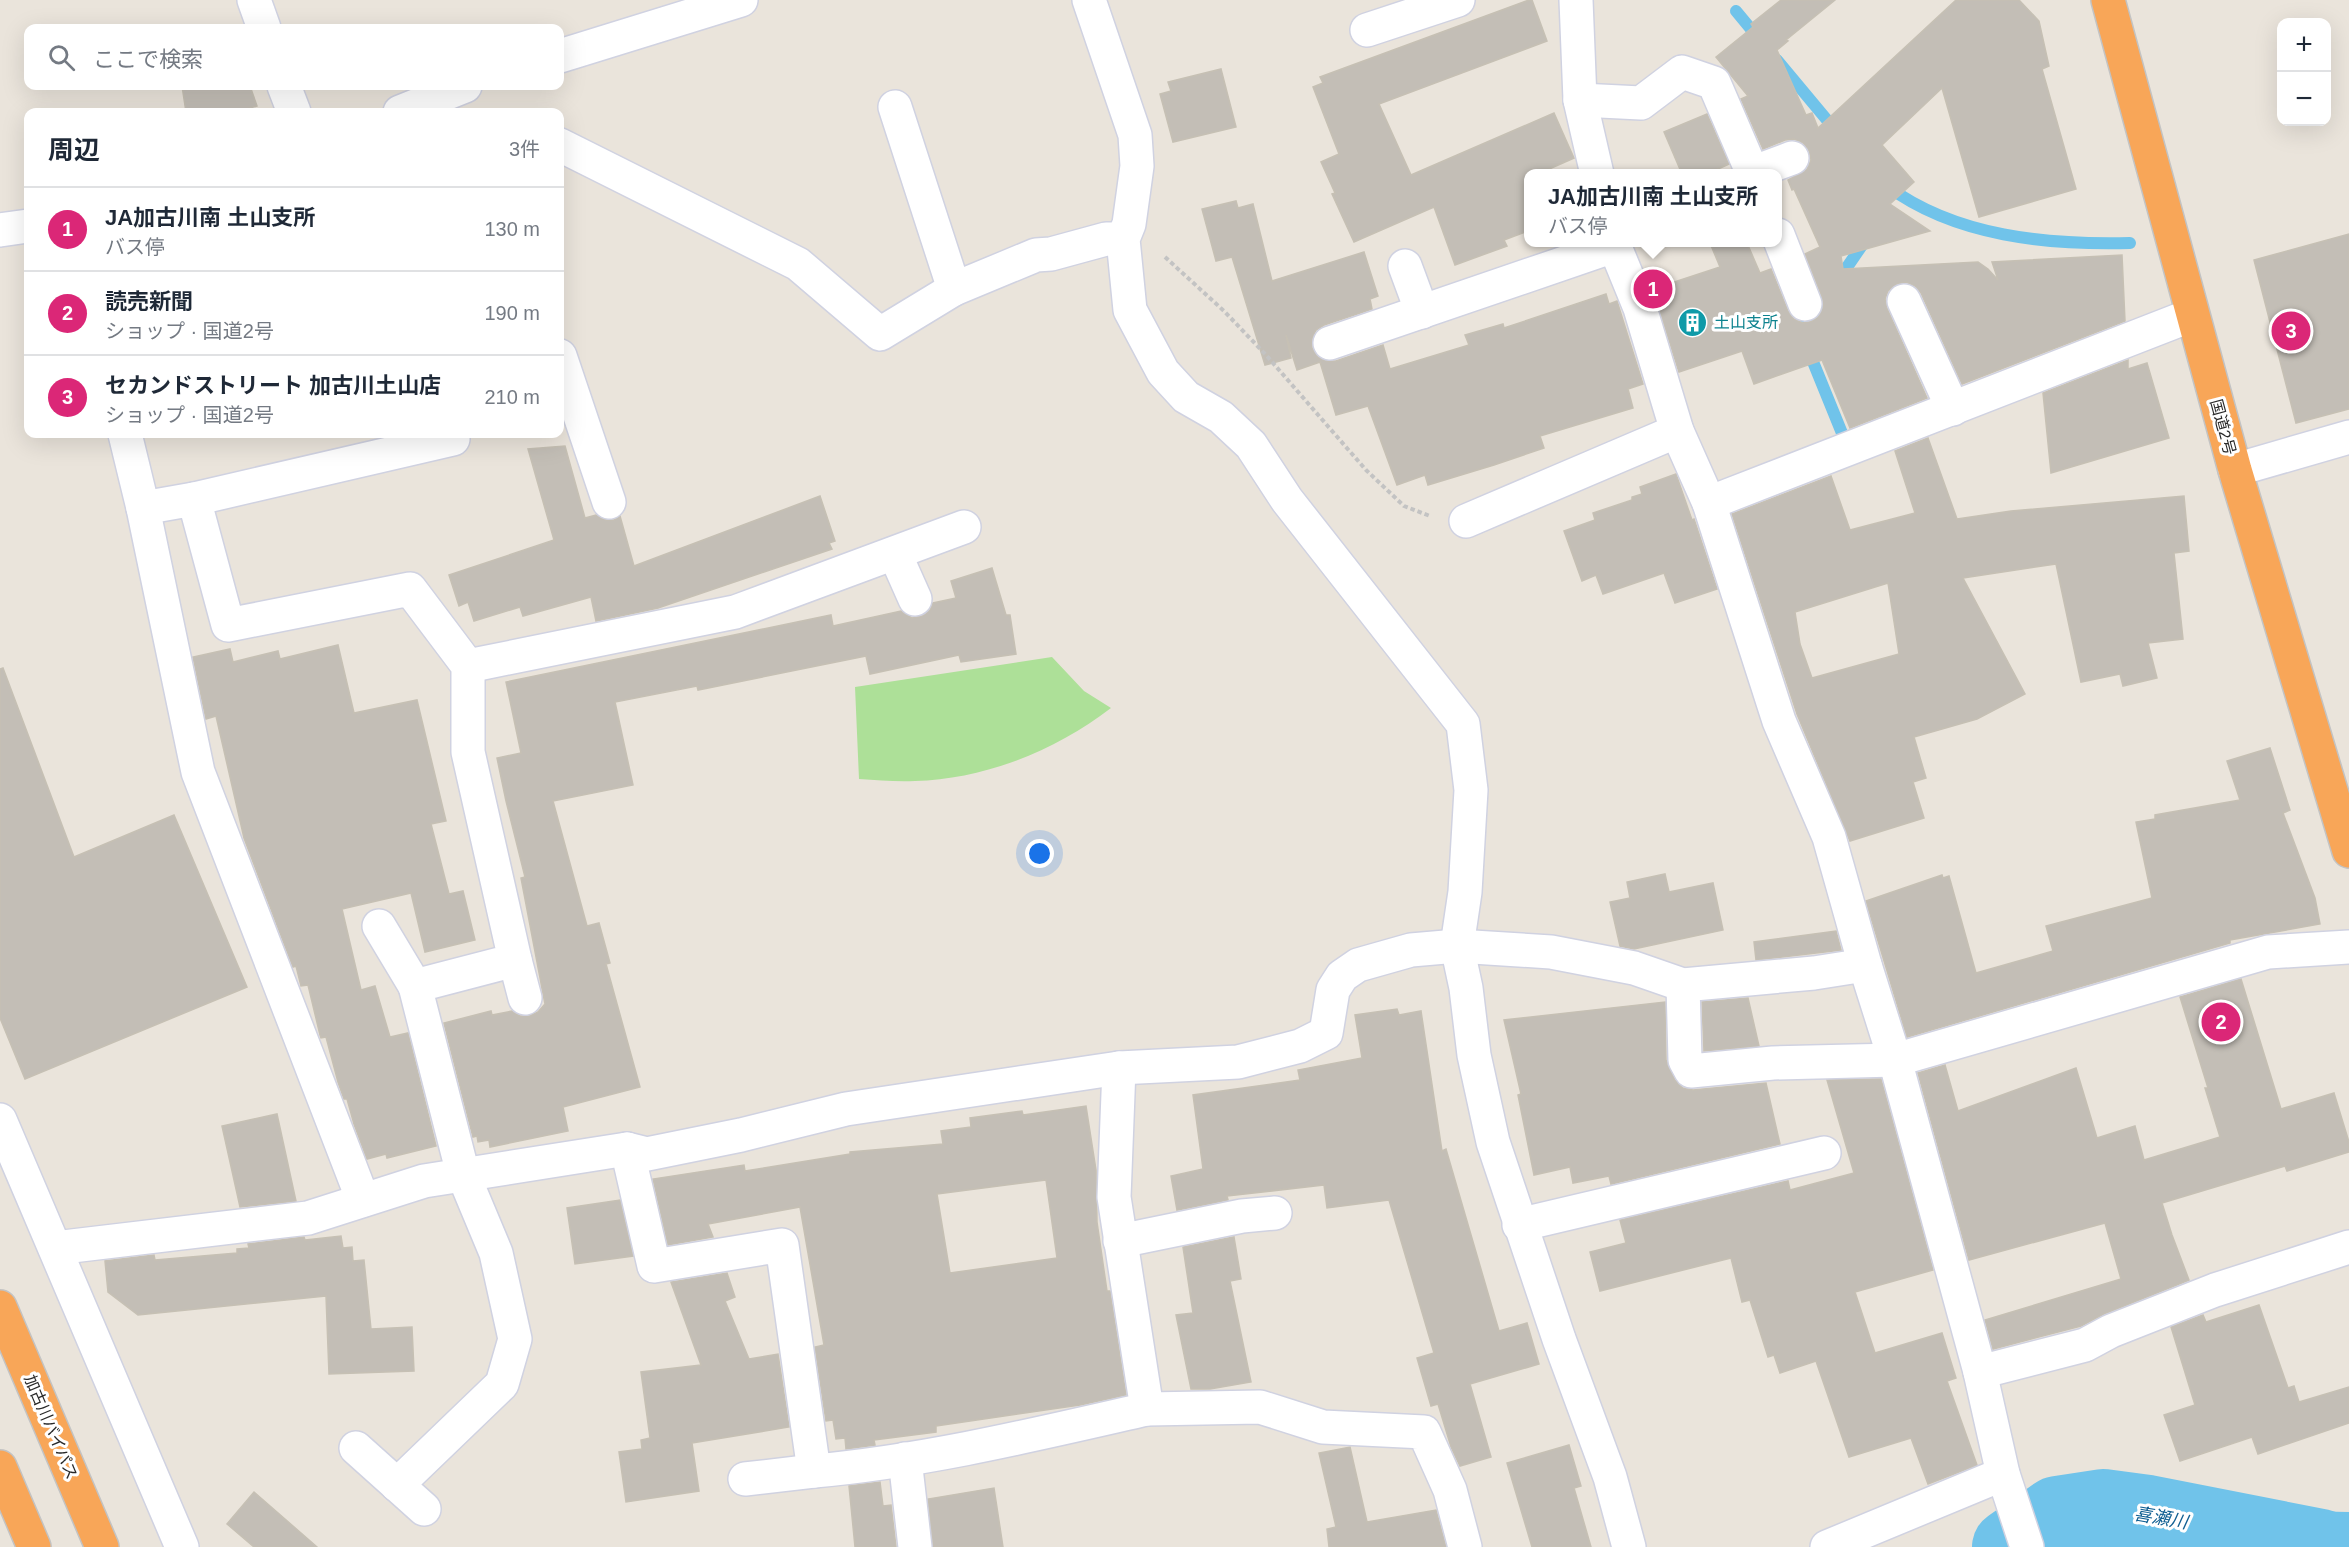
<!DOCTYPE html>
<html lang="ja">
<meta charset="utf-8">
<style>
:root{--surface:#fff;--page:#f6f6f7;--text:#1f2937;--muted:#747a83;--line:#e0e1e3;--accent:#db2777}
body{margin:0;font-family:Helvetica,"Noto Sans JP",sans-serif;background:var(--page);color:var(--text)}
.controls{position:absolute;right:18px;top:18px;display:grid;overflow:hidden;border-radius:12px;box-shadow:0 6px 24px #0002}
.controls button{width:54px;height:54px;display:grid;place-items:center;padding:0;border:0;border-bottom:2px solid var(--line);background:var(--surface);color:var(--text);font:30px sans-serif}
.you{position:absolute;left:1040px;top:854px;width:21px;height:21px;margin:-15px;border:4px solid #fff;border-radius:50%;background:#1a73e8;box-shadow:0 0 0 9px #1a73e833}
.badge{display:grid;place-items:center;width:39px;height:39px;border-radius:50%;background:var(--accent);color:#fff;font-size:20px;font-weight:700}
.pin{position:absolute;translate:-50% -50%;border:3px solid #fff;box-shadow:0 2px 6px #0006}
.popup{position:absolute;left:1524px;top:169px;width:258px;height:78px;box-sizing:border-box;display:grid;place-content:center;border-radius:12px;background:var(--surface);filter:drop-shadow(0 2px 4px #0005);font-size:20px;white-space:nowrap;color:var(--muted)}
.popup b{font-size:22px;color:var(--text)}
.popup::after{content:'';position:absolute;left:50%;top:100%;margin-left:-12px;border:12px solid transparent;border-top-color:var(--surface)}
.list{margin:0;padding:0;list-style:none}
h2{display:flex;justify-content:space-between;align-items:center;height:78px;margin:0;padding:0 24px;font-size:26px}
h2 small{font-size:20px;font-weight:400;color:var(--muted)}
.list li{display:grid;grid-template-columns:39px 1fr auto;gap:18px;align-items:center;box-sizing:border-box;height:84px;padding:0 24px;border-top:2px solid var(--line)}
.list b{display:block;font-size:22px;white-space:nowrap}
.list p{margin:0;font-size:20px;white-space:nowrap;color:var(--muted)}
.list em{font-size:20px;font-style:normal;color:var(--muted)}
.icon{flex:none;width:33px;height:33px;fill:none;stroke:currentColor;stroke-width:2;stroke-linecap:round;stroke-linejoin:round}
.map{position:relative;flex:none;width:2349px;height:1547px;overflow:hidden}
.search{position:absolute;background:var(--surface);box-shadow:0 6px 24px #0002;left:24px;top:24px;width:540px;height:66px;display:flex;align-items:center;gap:15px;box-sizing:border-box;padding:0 21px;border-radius:12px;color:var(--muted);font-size:22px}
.panel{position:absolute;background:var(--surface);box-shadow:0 6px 24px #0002;left:24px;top:108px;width:540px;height:330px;border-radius:12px}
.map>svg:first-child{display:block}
.green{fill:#ade098}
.water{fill:#70c3ea}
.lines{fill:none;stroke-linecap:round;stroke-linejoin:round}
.stream{stroke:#70c3ea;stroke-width:12}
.river{stroke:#70c3ea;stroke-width:76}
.building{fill:#c3beb6;stroke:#c6c0b4;stroke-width:1.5;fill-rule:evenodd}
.street-casing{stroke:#d0d2e1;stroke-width:36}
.highway-casing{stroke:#c3c3c3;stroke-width:36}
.path{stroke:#c3c3c3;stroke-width:4;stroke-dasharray:4.5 3;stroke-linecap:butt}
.street{stroke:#fff;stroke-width:33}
.highway{stroke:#f8a658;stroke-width:33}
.labels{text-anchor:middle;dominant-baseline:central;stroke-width:6;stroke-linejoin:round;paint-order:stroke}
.culture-label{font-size:16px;fill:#0d838f;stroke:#fff;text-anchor:start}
.street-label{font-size:16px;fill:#292929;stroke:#fff}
.water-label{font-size:18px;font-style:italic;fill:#126093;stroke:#fff}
</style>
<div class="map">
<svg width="2349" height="1547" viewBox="0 0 2349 1547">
<rect width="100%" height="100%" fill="#eae4db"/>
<path class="green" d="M1052,657L1084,691L1111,708C1055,751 985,779 915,781C896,782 878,780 859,779L855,687Z"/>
<path class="water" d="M2103,1507L2349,1512V1547H2242L2153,1542L2116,1547H2002L2013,1545Z"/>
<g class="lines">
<g class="stream">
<path d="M1736,11L1760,40"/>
<path d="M1777,60L1837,132"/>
<path d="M1887,186C1956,237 2048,245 2130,243"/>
<path d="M1846,443L1807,347L1804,330L1807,320L1828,295L1867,238"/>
</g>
<path class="river" d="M2010,1547L2057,1514L2103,1507L2148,1513L2321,1547"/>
</g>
<g class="building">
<path d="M1529,0H1532L1547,41L1379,104L1411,175L1554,113L1574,158L1538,174H1528V231L1504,240L1507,246L1455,265L1434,207L1354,242L1332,194L1335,193L1321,162L1339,154L1313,87L1323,83L1320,77Z"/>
<path d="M1781,0H1835L1786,40L1788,41L1777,50L1806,115L1812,113L1818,128L1956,0H2019L2039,21L2049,66L2042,69L2076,189L1979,217L1942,88L1882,145L1914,182L1890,204L1930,231L1841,256L1843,269L1978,262L1988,269L1998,280L1992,262L2122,255L2125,321L1962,384L1921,293L1915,286L1906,282L1897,284L1888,291L1885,299L1887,308L1927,398L1850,428L1822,360L1754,384L1742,351L1679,372L1653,289L1720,267L1710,243H1747L1760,273L1771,269L1788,311L1794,319L1803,323L1812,321L1819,316L1823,307L1822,297L1805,254L1820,247L1794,189L1792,190L1788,180L1807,169L1811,160L1809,151L1803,143L1794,139L1785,140L1763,149L1741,99L1748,96L1716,57L1753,27L1751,24Z"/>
<path d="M1221,69L1236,127L1173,142L1160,94L1171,91L1168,82Z"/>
<path d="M182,86H250L257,106L236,112H186Z"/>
<path d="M1707,114L1729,164L1707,174H1682L1664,132Z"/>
<path d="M1236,201L1238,208L1253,204L1272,281L1364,252L1378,296L1370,299L1372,309L1324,325L1316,330L1312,339V348L1318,357L1327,361H1336L1383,345L1390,369L1469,345L1465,335L1503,324L1504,328L1606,294L1609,304L1617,301L1643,384L1628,389L1633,408L1540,436L1544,448L1494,465L1428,485L1425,475L1397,485L1368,406L1336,415L1320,362L1297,370L1286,335L1291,358L1265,365L1232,257L1216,261L1202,209Z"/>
<path d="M2349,234V409L2296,423L2254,260Z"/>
<path d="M2128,360V369L2147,363L2169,438L2051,473L2043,393Z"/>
<path d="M1928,438L1957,519L2011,511L2184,496L2189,551L2174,553L2183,639L2148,643L2157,678L2123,686L2120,674L2081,682L2056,564L1963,578L2025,694L1977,719L1914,737L1926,778L1913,782L1924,818L1850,841L1797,714L1732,514L1831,476L1850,530L1915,513L1895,451ZM1888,583L1899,654L1812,678L1800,644L1795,612Z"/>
<path d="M565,446L585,518L596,515L606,520H614L620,516L634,566L820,496L835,541L829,543L832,549L658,608L596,621L591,597L523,616L520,607L474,621L468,602L459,606L449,575L554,540L528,449Z"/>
<path d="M1676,474L1692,520L1694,519L1717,589L1675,603L1664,573L1603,594L1596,575L1582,581L1564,531L1595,520L1593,513L1632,500V497L1642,494L1640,487Z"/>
<path d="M992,568L1006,615H1010L1016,654L961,662L959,655L870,674L866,656L698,690L697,686L615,702L633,785L553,801L587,926L599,923L610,963L606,964L640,1087L563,1107L568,1131L490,1147L489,1140L478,1142L477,1136L473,1137L444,1023L491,1011L492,1015L512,1011L520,1016H529L538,1012L545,1004L521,878L525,877L506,801L497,758L521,753L506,682L831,615L833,626L901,611L912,618L922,616L930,610L933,603L956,598L951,581Z"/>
<path d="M338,645L354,713L417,700L446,821L431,824L449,894L463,891L475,940L425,952L411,893L342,909L361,990L375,986L390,1037L408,1033L436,1146L387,1158L386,1154L367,1159L354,1124L347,1099H344L338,1082L326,1037L321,1038L320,1035L308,985L301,986L296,966L293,967L244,838L216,716L206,719L193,657L230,649L233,662L278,651L280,659Z"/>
<path d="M3,668L74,857L174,815L247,987L25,1079L0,1018V669Z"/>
<path d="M2270,748L2290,810L2283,813L2315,898L2320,924L2230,940V943L1907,1037L1866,901L1942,875L1943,878L1949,876L1976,973L2053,951L2046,926L2152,898L2136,822L2155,819V815L2240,800L2227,761Z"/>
<path d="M1665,874L1669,892L1713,883L1723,930L1634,949L1620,946L1610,902L1630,898L1627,882Z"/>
<path d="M1836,931L1841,950L1756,960L1754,942Z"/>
<path d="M2241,979L2281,1109L2334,1093L2349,1142V1152L2287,1171L2285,1166L2162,1203L2172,1235L2189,1280L2104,1314L2081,1326L1993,1349L1985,1320L2121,1279L2105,1223L1969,1260L1918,1073L1945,1065L1958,1111L2076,1068L2097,1138L2135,1126L2144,1160L2220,1137L2205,1088H2208L2180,997Z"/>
<path d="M1748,998L1759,1046L1704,1051L1702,1002Z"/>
<path d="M1665,1002L1666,1060L1675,1080L1683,1088L1693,1090L1766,1083L1780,1144L1611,1184L1609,1176L1573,1183L1570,1167L1534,1175L1518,1095L1521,1094L1504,1020Z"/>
<path d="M1397,1009L1399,1015L1421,1011L1442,1151L1446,1149L1499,1331L1527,1323L1539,1364L1470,1384L1491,1457L1460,1466L1451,1447L1438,1404L1431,1406L1417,1358L1434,1353L1389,1200L1327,1208L1324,1185L1227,1196L1228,1200L1177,1210L1171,1176L1203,1169L1193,1095L1300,1080L1298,1070L1362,1058L1355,1015Z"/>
<path d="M1881,1079L1933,1270L1855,1292L1875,1353L1942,1333L1956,1378L1947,1381L1977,1465L1928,1484L1911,1438L1849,1457L1816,1361L1780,1373L1774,1355L1768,1357L1750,1300L1742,1302L1731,1258L1600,1291L1590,1252L1626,1243L1620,1220L1788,1181L1790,1190L1854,1173L1827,1080Z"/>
<path d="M1086,1106L1096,1170L1097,1222L1107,1291H1110L1126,1395L1080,1405L936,1426V1432L874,1440L875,1445L846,1449L845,1438L836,1439L833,1420L826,1421L815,1347L824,1345L800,1207L708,1224L713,1237L668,1245L653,1179L744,1165L745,1171L850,1154V1152L943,1144L941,1131L971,1127L970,1118L1022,1111L1023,1115ZM1046,1180L1057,1258L950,1273L937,1194Z"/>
<path d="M277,1114L296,1201L240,1207L222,1126Z"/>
<path d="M620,1200L633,1256L575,1264L567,1208Z"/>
<path d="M341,1236L343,1248L352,1247L353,1261L364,1260L371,1329L412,1327L414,1371L329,1374L326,1296L138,1315L108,1292L105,1261L154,1255L155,1260L237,1253V1249L249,1248L248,1244L304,1237L305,1240Z"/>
<path d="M1234,1237L1241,1279L1230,1281L1251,1382L1210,1389H1191L1176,1315L1193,1313L1183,1247Z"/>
<path d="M727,1273L735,1297L725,1301L749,1359L778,1354L789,1427L692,1443L699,1491L626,1502L619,1452L642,1449L641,1440L650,1438L641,1372L701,1365L671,1282Z"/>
<path d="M2259,1305L2288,1388L2294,1386L2299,1402L2349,1387V1423L2258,1454L2252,1437L2180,1461L2164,1415L2195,1405L2171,1327L2203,1315L2206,1322Z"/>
<path d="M1569,1445L1581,1486L1574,1488L1591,1547H1532L1507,1463Z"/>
<path d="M1350,1447L1367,1522L1436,1510L1446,1547H1329L1327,1529L1336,1527L1319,1453Z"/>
<path d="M880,1482L883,1506L891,1505L896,1547H855L849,1486Z"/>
<path d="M994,1488L1003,1547H933L928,1499Z"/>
<path d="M254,1492L317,1547H254L227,1524Z"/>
</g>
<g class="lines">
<defs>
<g id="street">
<path d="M254,0L264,28"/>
<path d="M1089,0L1135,135L1137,166L1129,224L1123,239L1130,310L1163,372L1186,397L1221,417L1251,445L1287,500L1463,724L1471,790L1465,892L1457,946L1466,988L1474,1055L1493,1142L1559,1339L1610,1477L1629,1547"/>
<path d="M1576,0L1580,100L1597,174"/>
<path d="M1367,30L1458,0"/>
<path d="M560,56L741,0"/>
<path d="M284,86L294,112"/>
<path d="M1580,100L1641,103L1682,72L1714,83L1753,174"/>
<path d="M895,107L954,289L1036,255L1051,254L1106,239H1123"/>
<path d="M400,112L465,86"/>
<path d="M560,145L798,264L880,334L954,289"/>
<path d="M1752,173L1792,158"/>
<path d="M0,230L28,226"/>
<path d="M1778,235L1805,304"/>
<path d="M1613,242L1640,308L1677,431L1709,503L1779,721L1829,837L1865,965L1895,1060L1980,1372L2003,1474L2027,1547"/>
<path d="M1405,266L1422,312"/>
<path d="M1904,301L1953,409"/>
<path d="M1330,343L1614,246"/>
<path d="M560,356L609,502"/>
<path d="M125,434L143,508L198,772L363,1200"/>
<path d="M2235,470L2349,437"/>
<path d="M194,499L453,439"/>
<path d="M1709,503L2192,315"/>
<path d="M143,508L194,499L228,625L410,589L468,666V752L515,960L415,986L463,1174L496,1253L515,1339L502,1384L397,1485"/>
<path d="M1466,521L1677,431"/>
<path d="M895,554L915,599"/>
<path d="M468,666L735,612L964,527"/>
<path d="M379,926L415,986"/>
<path d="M515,960L525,998"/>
<path d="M1683,985L1685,1060L1691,1071L1773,1063L1895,1060L2268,952L2349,947"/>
<path d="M0,1120L182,1547"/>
<path d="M627,1149L654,1266L782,1245L814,1471C926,1461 1037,1434 1147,1409L1114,1197L1119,1068"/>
<path d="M1519,1225L1824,1153"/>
<path d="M1120,1241L1242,1216L1275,1213"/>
<path d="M55,1248L308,1218L424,1181L627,1149L647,1154L741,1135L846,1109L1119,1068L1238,1062L1300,1046L1326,1033L1333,990L1342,976L1358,965L1411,950L1457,946L1551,952L1634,968L1683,985L1814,973L1865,965"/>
<path d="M1980,1372L2085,1345L2111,1331L2215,1290L2349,1247"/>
<path d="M1147,1409L1260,1407L1323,1427L1424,1432L1450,1490L1465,1547"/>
<path d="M356,1448L424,1509"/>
<path d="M905,1459L915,1547"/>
<path d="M745,1479L814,1471"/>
<path d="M1827,1547L2003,1474"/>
</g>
<g id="highway">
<path d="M2108,0L2235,470L2349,851"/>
<path d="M0,1307L102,1547"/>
<path d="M0,1467L34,1547"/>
</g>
</defs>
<use href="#street" class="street-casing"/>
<use href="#highway" class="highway-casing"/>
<path class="path" d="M1165,257L1224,311L1266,355L1366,470L1404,506L1430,516"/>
<use href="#street" class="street"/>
<use href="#highway" class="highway"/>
</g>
<defs>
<symbol id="building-disc" viewBox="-11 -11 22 22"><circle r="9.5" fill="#0f9aa8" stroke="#fff"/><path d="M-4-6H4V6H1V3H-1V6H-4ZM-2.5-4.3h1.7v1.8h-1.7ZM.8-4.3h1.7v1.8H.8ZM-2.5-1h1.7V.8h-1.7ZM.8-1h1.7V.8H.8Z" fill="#fff"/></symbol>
</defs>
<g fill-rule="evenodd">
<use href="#building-disc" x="1676" y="306" width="33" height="33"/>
</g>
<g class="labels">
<g class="culture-label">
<text x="1714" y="322">土山支所</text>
</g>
<g class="street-label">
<text transform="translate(2223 427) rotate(75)">国道2号</text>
<text transform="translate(51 1427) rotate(67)">加古川バイパス</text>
</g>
<g class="water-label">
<text transform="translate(2161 1518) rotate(10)">喜瀬川</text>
</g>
</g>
</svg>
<div class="controls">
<button>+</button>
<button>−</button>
</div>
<div class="you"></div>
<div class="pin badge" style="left:1653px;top:289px">1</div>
<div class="popup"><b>JA加古川南 土山支所</b>バス停</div>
<div class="pin badge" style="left:2221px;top:1022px">2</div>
<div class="pin badge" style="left:2291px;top:331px">3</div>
<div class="search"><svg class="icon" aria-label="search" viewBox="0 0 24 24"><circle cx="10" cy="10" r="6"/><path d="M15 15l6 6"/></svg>ここで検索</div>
<section class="panel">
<h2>周辺<small>3件</small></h2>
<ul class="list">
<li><span class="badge">1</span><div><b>JA加古川南 土山支所</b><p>バス停</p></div><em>130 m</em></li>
<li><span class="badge">2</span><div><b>読売新聞</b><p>ショップ · 国道2号</p></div><em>190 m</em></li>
<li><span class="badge">3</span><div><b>セカンドストリート 加古川土山店</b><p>ショップ · 国道2号</p></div><em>210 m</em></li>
</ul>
</section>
</div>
